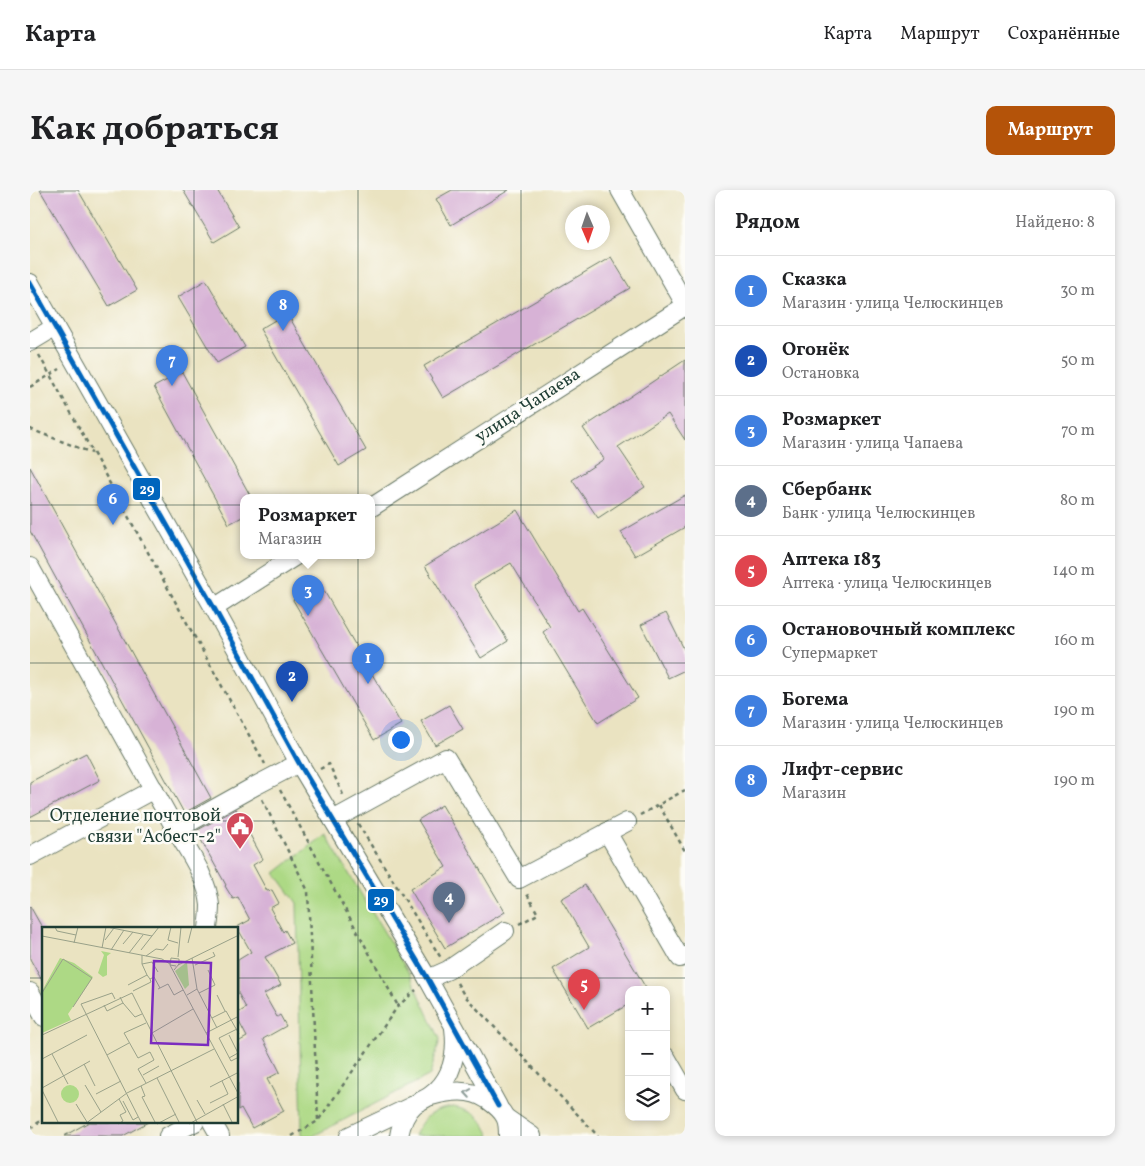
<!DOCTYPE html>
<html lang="ru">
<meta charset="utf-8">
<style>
:root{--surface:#fff;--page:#f6f6f6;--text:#202124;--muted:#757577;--line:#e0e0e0;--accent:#b45309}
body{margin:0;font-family:Vollkorn,serif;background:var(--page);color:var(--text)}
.controls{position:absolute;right:15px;bottom:15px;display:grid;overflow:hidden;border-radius:10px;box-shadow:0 2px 8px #0003}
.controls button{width:45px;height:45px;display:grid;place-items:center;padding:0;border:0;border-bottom:1px solid var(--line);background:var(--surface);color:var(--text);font:25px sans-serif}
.compass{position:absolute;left:535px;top:15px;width:45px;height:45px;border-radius:50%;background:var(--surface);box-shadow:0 2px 8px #0003;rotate:178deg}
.you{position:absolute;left:370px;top:549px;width:18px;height:18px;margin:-12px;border:4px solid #fff;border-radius:50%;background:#1a73e8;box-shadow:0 0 0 8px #1a73e833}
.badge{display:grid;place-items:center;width:32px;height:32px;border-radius:50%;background:var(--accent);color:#fff;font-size:16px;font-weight:700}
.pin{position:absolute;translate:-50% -41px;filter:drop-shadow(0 1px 2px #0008)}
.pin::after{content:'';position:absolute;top:26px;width:18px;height:15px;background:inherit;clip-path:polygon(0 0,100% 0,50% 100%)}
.popup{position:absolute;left:210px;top:304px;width:135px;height:65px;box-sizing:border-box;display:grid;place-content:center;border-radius:10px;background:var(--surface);filter:drop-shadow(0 1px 4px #0005);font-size:16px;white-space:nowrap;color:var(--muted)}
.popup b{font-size:19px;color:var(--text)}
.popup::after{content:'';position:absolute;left:50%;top:100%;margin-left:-10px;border:10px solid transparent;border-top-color:var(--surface)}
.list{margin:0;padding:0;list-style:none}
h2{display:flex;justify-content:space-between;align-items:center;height:65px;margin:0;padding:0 20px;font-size:21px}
h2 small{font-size:16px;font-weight:400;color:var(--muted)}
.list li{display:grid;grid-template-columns:32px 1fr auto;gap:15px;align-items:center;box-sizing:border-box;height:70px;padding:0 20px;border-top:1px solid var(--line)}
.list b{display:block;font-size:19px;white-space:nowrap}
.list p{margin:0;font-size:16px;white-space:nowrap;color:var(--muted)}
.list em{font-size:16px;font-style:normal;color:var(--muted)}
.icon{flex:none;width:28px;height:28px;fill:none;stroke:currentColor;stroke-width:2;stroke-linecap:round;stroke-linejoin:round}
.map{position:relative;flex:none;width:655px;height:946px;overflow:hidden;border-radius:10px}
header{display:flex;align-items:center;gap:30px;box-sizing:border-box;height:70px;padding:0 25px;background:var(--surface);border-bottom:1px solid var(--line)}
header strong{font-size:24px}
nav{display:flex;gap:28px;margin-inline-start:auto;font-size:18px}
.intro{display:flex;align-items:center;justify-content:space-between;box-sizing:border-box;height:120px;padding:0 30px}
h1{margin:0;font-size:35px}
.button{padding:12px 22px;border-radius:10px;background:var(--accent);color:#fff;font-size:18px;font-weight:700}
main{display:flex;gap:30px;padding:0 30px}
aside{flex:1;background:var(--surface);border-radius:10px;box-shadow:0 2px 8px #0003}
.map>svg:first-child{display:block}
.green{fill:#add985;stroke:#668b5c}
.building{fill:#d7b2d6}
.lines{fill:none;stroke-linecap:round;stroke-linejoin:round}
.minor-casing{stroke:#667765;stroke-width:20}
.path{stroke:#667765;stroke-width:2.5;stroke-dasharray:4 4;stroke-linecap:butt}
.minor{stroke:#fff;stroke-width:18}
.bus-1-casing{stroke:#fdfcf7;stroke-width:9}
.bus-1{stroke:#0065bd;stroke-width:5}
.oneway{stroke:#8f9e9a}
.grid{fill:none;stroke:#1f3d34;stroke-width:1;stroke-opacity:0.55}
.labels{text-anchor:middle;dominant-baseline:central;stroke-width:5;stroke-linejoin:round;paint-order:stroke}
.street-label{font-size:18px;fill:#1f3d34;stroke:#fdfcf7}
.poi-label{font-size:18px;fill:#1f3d34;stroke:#fdfcf7;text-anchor:end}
.inset-road{fill:none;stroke:#99a189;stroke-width:1}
.view{fill:#7b2cbf;fill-opacity:0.15;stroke:#7b2cbf;stroke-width:2.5}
.inset-edge{fill:none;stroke:#1f3d34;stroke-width:2.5}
.line-badge{stroke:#fdfcf7;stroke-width:2}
.badge-label{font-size:14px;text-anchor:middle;font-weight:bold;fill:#fff}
</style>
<header>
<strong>Карта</strong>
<nav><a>Карта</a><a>Маршрут</a><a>Сохранённые</a></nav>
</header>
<div class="intro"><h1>Как добраться</h1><a class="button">Маршрут</a></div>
<main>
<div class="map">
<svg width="655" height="946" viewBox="0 0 655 946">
<rect width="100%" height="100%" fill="#fdfcf7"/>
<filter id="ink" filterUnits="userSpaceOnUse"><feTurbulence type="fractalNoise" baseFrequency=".02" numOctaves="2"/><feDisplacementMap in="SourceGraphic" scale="10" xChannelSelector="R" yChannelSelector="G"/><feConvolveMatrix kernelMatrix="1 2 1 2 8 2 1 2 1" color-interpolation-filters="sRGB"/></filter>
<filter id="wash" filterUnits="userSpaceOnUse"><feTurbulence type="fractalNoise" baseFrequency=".0096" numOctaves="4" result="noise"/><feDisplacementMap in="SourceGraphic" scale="20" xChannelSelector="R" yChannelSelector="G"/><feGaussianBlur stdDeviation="1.12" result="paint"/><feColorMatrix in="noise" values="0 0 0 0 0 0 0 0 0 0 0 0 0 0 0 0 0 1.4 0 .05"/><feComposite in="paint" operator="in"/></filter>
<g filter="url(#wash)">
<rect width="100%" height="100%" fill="#eae3c1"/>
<g class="green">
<path d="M295,644L380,785L410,849L400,885L283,946H272L267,713L245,683Z"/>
<path d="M423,917C444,921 451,927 460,946H384C393,926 402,920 423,917Z"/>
</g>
<g id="blocks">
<g class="building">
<path d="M10,0H48L107,100L79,116Z"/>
<path d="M153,0H187L209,37L184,52Z"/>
<path d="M422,0H479L421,35L406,9Z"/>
<path d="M581,67L600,98L413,208L394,176Z"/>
<path d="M176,90L215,157L187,173L148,107Z"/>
<path d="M257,123L336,260L309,276L230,139Z"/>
<path d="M655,170V250L638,224L588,257L615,297L568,328L542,290L574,269L553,238Z"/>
<path d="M152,182L221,307H214V326L199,334L124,197Z"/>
<path d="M0,277L181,608L154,623L0,341Z"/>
<path d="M655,305V337L605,366L591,342Z"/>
<path d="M487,320L548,421L552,418L608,508L568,533L513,442L520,437L481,373L444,395L478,451L451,468L395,376Z"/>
<path d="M290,394L371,534L344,550L263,410Z"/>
<path d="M636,423L655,461V480L638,488L611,435Z"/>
<path d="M419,515L433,539L405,555L391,531Z"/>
<path d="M56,563L70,590L0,627V592Z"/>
<path d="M412,615L475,722L415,758L380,699L416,677L388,630Z"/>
<path d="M206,619L233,669L223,675L237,701L242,700L249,713L240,718L253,742L255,740L262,753L235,767L251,795L234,804L247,827L250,825L256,836L233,849L250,882L237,889L254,921L222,938L211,918L208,920V852L217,847L208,830V823L216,818L208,803V770L221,762L207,737L220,730L208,707L203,709L195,696L196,695L166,641Z"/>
<path d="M555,695L617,800H599V814L558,838L523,779L559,757L531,709Z"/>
<path d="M0,716L14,741V794L0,769Z"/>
<path d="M59,932H118L93,946H34Z"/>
</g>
</g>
</g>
<g filter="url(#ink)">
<use href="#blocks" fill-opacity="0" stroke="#667765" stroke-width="1"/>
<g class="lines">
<defs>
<g id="minor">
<path d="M590,0L655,114"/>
<path d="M0,93L184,418L269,573L398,789L468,916"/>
<path d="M0,152L25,137"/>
<path d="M342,317L655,116"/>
<path d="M0,377L146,640"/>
<path d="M184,418L267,365"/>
<path d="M303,630L416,568L489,689L597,632"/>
<path d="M577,642L650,768L655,766"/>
<path d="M0,666L124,599"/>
<path d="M178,738C179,731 180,723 180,715C177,687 160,664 146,640L225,596L269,573"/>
<path d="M398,789L418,780L475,741"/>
<path d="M0,802L14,827"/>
<path d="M636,867L655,900"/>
<path d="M401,906C421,901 440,898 458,910C465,915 471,919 475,927C478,932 478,940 478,946"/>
<path d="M476,928L502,946"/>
<path d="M182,932L190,946"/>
<path d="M138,946L165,932"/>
<path d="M319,946L382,916"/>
<path d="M369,946C371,935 375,923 384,915C389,911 396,909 401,905C423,889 427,863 424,838"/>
</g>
</defs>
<use href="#minor" class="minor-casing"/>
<g class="path">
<path d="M9,165L235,574"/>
<path d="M0,197L30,179"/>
<path d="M0,239L62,263"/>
<path d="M290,579L299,574L314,607"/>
<path d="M250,600L368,816"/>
<path d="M232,609L278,701L288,931"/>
<path d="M629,615L655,661"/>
<path d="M610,625L655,600"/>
<path d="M328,634L411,768"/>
<path d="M489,734L508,724L497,704"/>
<path d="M427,793L434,805L568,946"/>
<path d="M0,938L14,929"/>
<path d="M262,946L288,931L368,816L386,800"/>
</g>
<use href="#minor" class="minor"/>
<defs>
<path id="bus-1" d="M0,93L184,418L269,573L398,789L468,916"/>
</defs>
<use href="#bus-1" class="bus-1-casing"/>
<use href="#bus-1" class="bus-1"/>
</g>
<defs><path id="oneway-chevron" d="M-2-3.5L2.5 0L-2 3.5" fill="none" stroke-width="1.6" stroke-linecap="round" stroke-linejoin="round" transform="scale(1.25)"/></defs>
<use class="oneway" href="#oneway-chevron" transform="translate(438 903) rotate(-171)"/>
</g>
<path class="grid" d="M164,0V738M328,0V946M491,0V946M0,158H655M0,315H655M0,473H655M0,631H655M0,788H14M208,788H655M164,932V946"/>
<defs>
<symbol id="civic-pin" viewBox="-11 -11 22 30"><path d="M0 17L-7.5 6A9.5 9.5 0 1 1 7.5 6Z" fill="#d1495b" stroke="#fdfcf7"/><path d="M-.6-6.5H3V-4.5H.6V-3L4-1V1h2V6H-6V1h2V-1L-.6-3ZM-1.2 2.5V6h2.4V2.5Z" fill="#fff"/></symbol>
</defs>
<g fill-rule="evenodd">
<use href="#civic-pin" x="194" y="620" width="32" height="43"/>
</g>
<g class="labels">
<g class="street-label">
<text transform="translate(498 216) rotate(-33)">улица Чапаева</text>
</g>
<g class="poi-label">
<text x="191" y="626">Отделение почтовой<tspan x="191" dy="21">связи "Асбест-2"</tspan></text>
</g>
</g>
<g transform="translate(12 737)">
<rect width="196" height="196" fill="#eae3c1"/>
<path d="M59,24L69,26L65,29V48L61,50L56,46L62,28ZM18,31L32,36L51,50L26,87L29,93L0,106V64ZM145,35L147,58L143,62L133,44ZM19 167a9 9 0 1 1 18 0a9 9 0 1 1-18 0Z" fill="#add985"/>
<path class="inset-road" d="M13,0L15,4L34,8M65,0L110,9M129,0L126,13L136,16M0,9L120,32L128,37M63,13L72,1M32,16L36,0M146,16L150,0M81,17L91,5M60,21L64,0M69,23L82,3M99,23L117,0M87,26L101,8M100,28V37L105,48L108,52L112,50L118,61M104,29L114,22L121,23L126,17M136,30L139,0M100,37L110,35L116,45M128,38L197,168M136,38L197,8M153,38L173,29L171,25M132,43L137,37V32L129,31L128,38L134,39M86,58L105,48M116,62L126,57L132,68L141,63M155,62L175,101M91,64L109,55L108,52M0,66L21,32L50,51L31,80M157,66L173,58L166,43M145,68L155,62L150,31M175,68L183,84M73,72L70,66L39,77L100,197M81,76L93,90L100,87M62,78L65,84L81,76L78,70M170,91L184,84L197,107M104,96L82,106L96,131L108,125L112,133L96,142L104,156M197,101L177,111L189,134L197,130M110,106L151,82M164,106L197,89M0,108L90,66L156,197M187,108L196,126L187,131M10,127L26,157M65,128L87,116M0,132L45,108M42,137L53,159M101,148L117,139M115,151L138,197M43,158L59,185M99,159L103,169L100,170L114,197M168,160L197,145M0,161L48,134M0,163L17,197M54,167L79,154M155,173L163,187M81,174L91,193L96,190M168,176L186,167L180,154M34,177L45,195M181,177L191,197M43,197L85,166L172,122M76,197L81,194L78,188L84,185L77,172M115,197L134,187M147,197L197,169"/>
<path class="view" d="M112,34L169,36L166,118L109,116Z"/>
<rect width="196" height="196" class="inset-edge"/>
</g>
<g class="line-badge">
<rect x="102" y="287" width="29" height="24" rx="5" fill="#0065bd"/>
<rect x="337" y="698" width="28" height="24" rx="5" fill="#0065bd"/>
</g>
<g class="badge-label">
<text x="117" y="304">29</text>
<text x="351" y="715">29</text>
</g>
</svg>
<div class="controls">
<button>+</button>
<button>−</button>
<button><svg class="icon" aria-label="layers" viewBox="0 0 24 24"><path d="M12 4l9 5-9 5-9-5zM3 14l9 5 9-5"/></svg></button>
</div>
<svg class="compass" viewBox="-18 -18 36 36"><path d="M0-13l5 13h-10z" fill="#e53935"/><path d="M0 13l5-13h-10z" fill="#757577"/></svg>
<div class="you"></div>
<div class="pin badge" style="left:338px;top:494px;background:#3f7fe0">1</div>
<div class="pin badge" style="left:262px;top:512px;background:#1a4fb4">2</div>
<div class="pin badge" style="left:278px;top:426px;background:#3f7fe0">3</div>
<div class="popup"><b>Розмаркет</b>Магазин</div>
<div class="pin badge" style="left:419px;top:733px;background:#5c6f8a">4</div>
<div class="pin badge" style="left:554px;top:820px;background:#e0444e">5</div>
<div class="pin badge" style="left:83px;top:335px;background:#3f7fe0">6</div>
<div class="pin badge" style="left:142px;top:196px;background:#3f7fe0">7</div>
<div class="pin badge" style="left:253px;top:141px;background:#3f7fe0">8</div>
</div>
<aside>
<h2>Рядом<small>Найдено: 8</small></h2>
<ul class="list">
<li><span class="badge" style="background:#3f7fe0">1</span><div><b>Сказка</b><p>Магазин · улица Челюскинцев</p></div><em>30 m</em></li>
<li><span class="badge" style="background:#1a4fb4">2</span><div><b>Огонёк</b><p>Остановка</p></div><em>50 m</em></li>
<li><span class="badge" style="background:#3f7fe0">3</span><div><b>Розмаркет</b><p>Магазин · улица Чапаева</p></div><em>70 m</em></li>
<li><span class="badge" style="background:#5c6f8a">4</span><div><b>Сбербанк</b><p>Банк · улица Челюскинцев</p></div><em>80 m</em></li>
<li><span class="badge" style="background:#e0444e">5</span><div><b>Аптека 183</b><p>Аптека · улица Челюскинцев</p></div><em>140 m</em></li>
<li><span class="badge" style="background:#3f7fe0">6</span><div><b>Остановочный комплекс</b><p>Супермаркет</p></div><em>160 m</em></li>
<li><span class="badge" style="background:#3f7fe0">7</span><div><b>Богема</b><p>Магазин · улица Челюскинцев</p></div><em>190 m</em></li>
<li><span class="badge" style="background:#3f7fe0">8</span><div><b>Лифт-сервис</b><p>Магазин</p></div><em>190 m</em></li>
</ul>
</aside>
</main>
